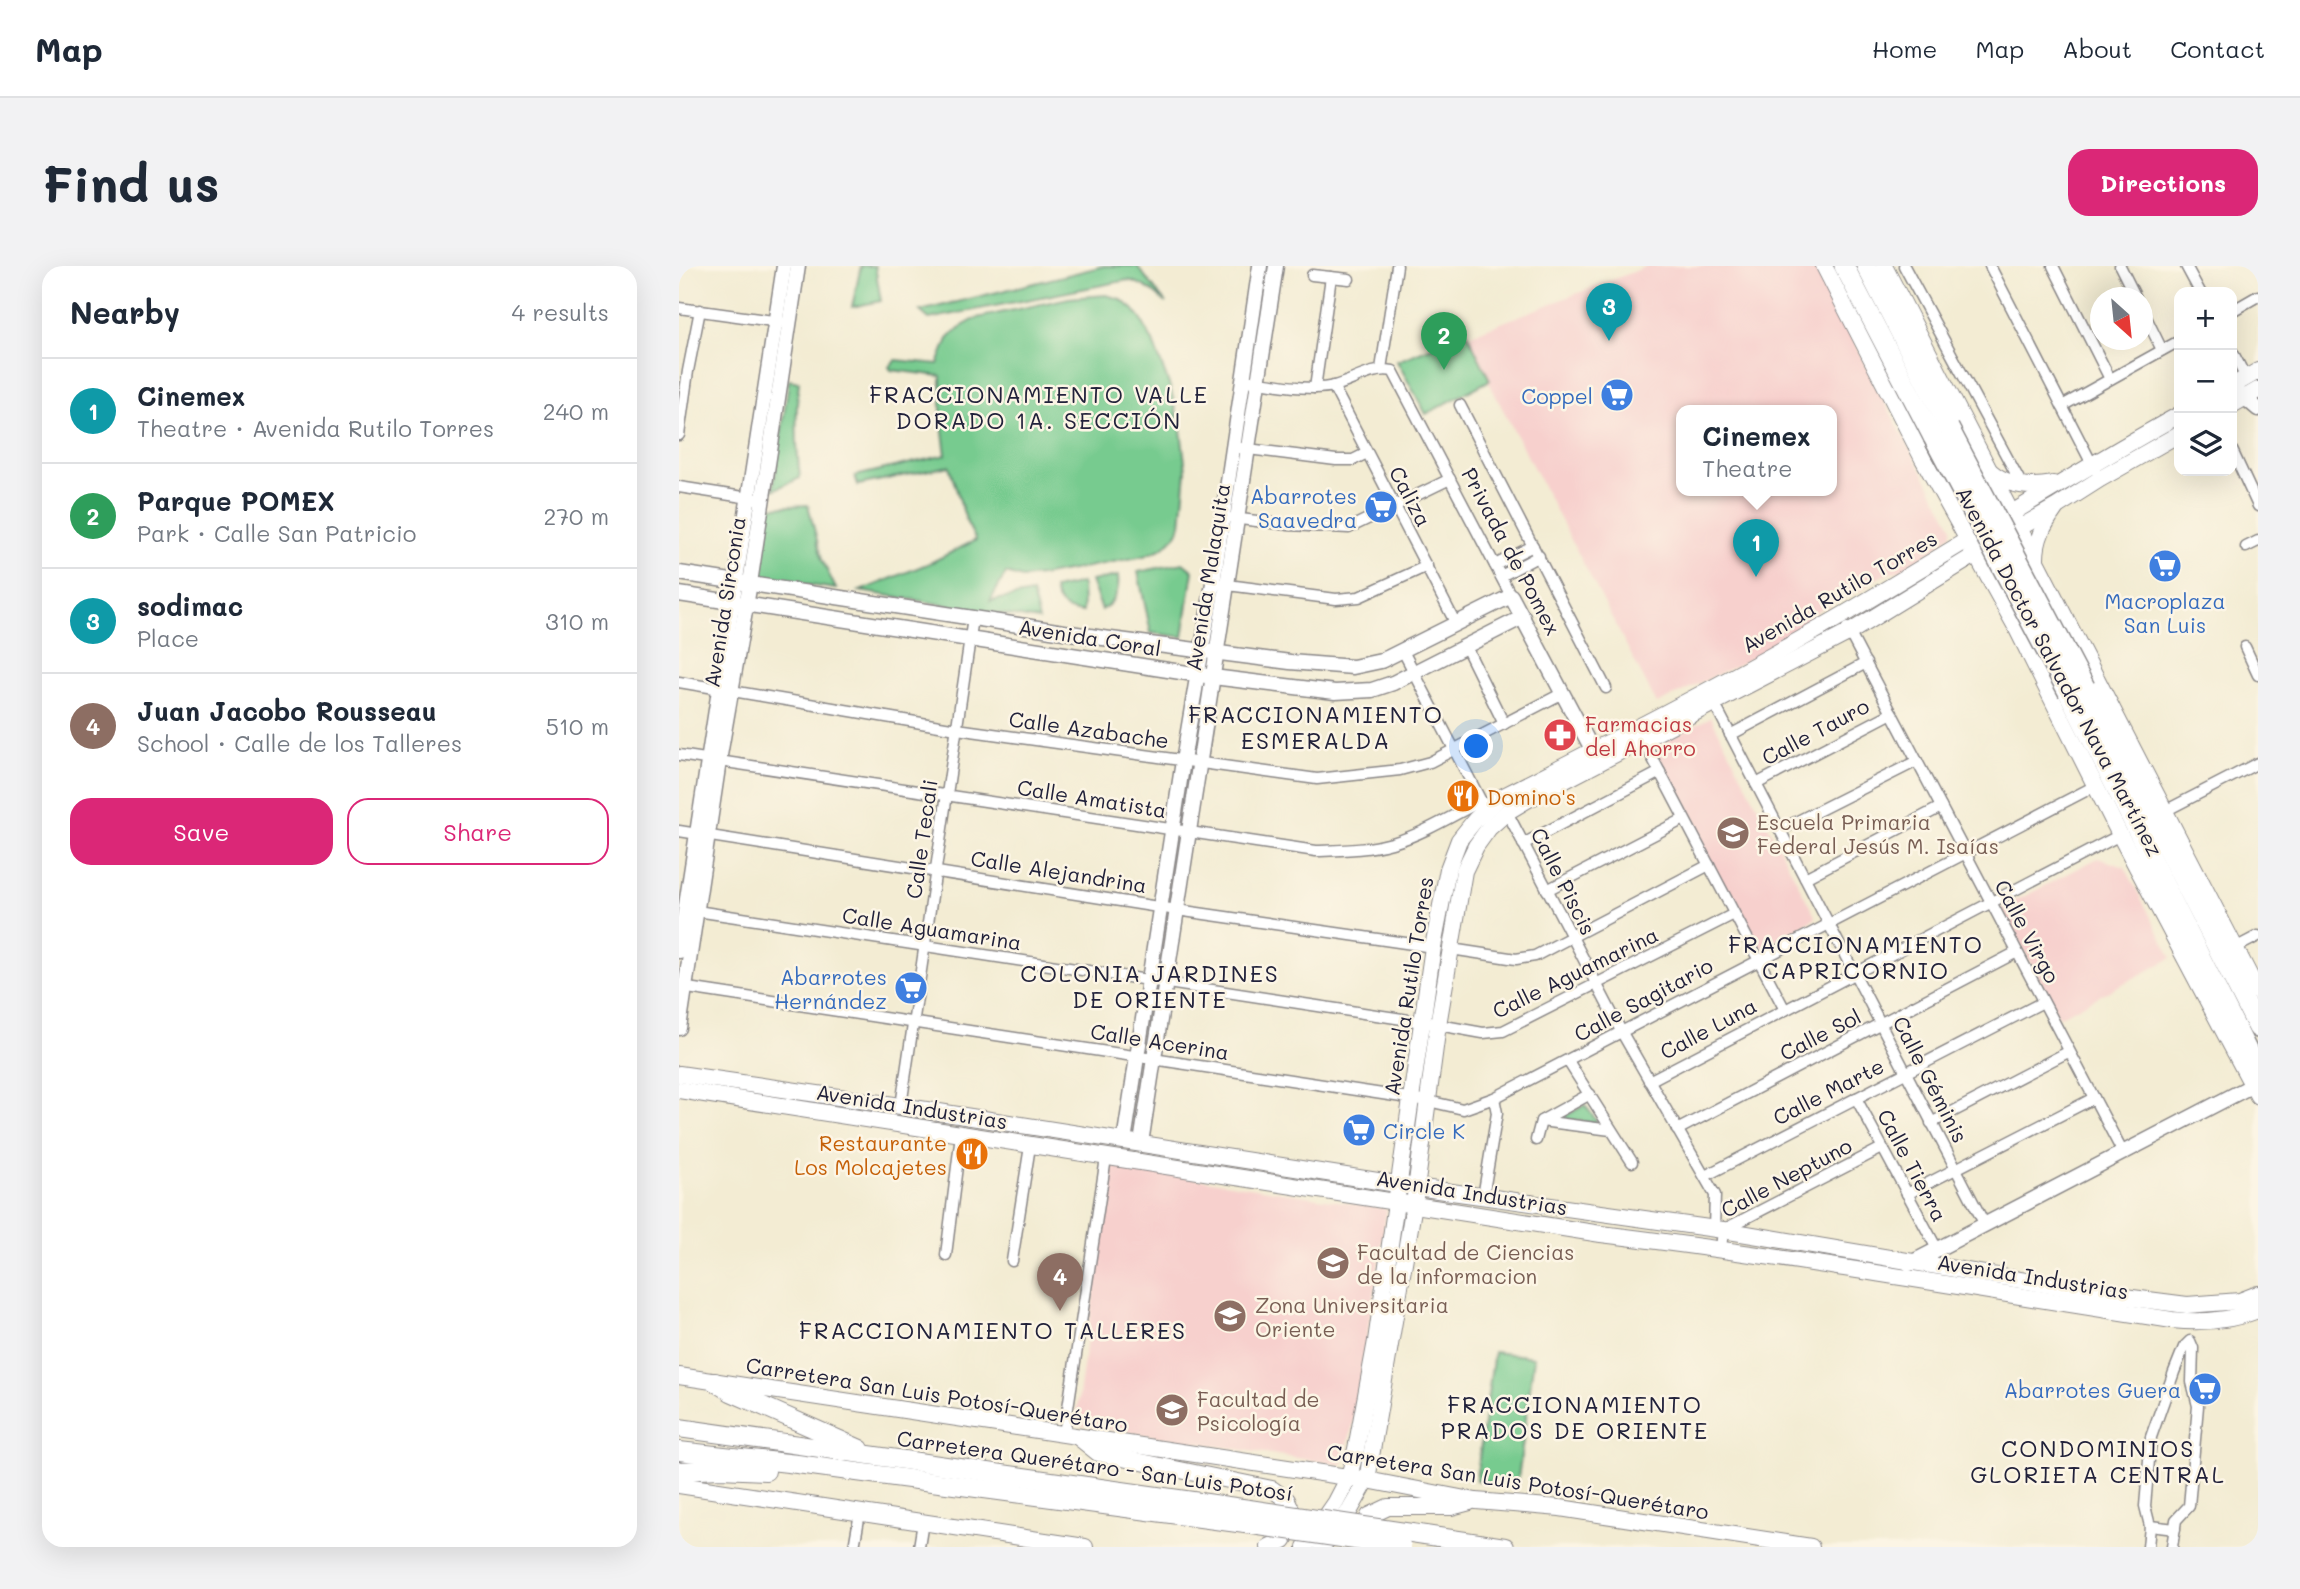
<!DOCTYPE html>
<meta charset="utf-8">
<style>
:root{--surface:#fff;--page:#f2f2f3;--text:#1f2937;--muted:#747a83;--line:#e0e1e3;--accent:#db2777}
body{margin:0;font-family:Mali,sans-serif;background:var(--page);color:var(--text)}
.controls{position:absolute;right:21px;top:21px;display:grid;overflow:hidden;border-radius:14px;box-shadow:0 7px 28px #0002}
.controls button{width:63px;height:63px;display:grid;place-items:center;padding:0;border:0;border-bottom:2px solid var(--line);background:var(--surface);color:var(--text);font:35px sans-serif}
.compass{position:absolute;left:1411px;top:21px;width:63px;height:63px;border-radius:50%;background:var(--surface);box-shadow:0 7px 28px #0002;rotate:153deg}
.you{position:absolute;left:798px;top:481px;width:24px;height:24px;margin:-18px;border:5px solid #fff;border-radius:50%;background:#1a73e8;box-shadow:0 0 0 10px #1a73e833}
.badge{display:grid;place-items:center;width:46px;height:46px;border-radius:50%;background:var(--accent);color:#fff;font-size:23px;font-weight:700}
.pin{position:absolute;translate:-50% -58px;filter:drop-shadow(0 2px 4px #0008)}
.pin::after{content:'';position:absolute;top:37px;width:24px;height:21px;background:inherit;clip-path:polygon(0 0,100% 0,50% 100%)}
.popup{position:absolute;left:997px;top:139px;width:161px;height:91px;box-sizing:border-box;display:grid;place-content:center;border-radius:14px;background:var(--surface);filter:drop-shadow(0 2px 5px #0005);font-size:23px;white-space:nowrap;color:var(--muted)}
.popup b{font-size:26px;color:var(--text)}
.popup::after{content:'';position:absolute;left:50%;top:100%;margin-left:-14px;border:14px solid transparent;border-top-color:var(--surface)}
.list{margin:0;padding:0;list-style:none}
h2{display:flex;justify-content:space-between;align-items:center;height:91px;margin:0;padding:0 28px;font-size:30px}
h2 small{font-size:23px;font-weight:400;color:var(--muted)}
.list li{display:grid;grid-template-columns:46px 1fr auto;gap:21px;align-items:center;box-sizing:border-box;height:105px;padding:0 28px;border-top:2px solid var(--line)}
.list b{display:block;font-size:26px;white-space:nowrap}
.list p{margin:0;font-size:23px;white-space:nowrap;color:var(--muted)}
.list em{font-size:23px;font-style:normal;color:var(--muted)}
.actions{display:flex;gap:14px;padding:21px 28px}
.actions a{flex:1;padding:16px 0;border:2px solid var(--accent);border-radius:21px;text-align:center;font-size:24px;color:var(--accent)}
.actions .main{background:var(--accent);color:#fff}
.icon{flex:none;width:38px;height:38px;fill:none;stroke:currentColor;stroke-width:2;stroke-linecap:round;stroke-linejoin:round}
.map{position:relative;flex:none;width:1579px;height:1281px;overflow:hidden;border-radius:21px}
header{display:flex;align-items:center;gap:42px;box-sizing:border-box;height:98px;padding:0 35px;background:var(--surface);border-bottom:2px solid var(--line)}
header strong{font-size:33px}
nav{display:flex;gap:38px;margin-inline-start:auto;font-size:24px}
.intro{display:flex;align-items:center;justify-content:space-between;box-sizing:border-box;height:168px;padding:0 42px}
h1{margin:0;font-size:49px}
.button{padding:18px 32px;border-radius:21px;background:var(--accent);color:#fff;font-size:24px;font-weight:700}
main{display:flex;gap:42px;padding:0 42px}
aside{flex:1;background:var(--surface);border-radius:21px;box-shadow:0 7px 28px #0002}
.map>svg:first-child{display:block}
.built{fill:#f7d0cd;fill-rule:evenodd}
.green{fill:#77cb8f;stroke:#4c7665;stroke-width:2}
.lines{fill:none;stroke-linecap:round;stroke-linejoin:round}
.minor-casing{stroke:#8a8787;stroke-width:13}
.tertiary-casing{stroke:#8a8787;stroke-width:17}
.secondary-casing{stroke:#8a8787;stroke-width:18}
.trunk-casing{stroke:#8a8787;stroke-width:20}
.motorway-casing{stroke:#8a8787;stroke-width:22}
.minor{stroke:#fff;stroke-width:10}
.tertiary{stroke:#fff;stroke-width:14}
.secondary{stroke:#fff;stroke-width:16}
.trunk{stroke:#fff;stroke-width:18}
.motorway{stroke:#fff;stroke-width:19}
.trunk-bridge-casing{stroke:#8a8787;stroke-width:20;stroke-linecap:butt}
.motorway-bridge-casing{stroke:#8a8787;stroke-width:22;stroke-linecap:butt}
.trunk-bridge{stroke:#fff;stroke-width:18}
.motorway-bridge{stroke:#fff;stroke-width:19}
.labels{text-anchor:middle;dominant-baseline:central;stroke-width:5;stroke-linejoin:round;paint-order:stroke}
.shop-label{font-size:21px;fill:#366cbe;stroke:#fcf5e5;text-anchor:end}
.street-label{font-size:21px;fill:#22223b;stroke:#fcf5e5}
.health-label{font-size:21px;fill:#be3a42;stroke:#fcf5e5;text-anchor:start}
.food-label{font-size:21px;fill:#c56008;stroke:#fcf5e5;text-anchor:start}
.education-label{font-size:21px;fill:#785e54;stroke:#fcf5e5;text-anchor:start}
.neighbourhood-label{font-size:23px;letter-spacing:2px;fill:#22223b;stroke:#fcf5e5}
</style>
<header>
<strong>Map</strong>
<nav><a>Home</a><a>Map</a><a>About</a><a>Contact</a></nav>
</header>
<div class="intro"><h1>Find us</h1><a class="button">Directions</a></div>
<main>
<aside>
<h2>Nearby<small>4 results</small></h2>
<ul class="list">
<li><span class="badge" style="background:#0f9aa8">1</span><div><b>Cinemex</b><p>Theatre · Avenida Rutilo Torres</p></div><em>240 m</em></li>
<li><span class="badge" style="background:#2e9e5b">2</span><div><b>Parque POMEX</b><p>Park · Calle San Patricio</p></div><em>270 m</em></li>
<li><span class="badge" style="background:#0f9aa8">3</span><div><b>sodimac</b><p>Place</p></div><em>310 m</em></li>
<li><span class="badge" style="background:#8d6e63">4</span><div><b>Juan Jacobo Rousseau</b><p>School · Calle de los Talleres</p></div><em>510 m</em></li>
</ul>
<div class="actions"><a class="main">Save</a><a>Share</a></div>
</aside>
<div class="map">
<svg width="1579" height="1281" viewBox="0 0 1579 1281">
<rect width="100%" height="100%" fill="#fcf5e5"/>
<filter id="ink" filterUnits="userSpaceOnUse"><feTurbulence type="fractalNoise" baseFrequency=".0143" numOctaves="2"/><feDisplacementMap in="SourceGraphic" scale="14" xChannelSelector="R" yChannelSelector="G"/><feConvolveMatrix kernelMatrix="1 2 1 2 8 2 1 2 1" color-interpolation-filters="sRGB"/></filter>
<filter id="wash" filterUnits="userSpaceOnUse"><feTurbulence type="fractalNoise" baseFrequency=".00686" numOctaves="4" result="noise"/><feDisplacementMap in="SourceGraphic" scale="28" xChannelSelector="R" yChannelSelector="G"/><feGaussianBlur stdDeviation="1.57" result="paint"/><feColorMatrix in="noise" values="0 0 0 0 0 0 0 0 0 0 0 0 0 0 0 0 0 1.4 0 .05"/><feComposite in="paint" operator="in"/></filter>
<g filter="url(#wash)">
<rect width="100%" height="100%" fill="#f3ecd3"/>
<g class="built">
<path d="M969,0H1137L1204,133L1273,260V267L1260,280L1225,303L1205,309L1193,315L1183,324L1140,344L1108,372L1087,385L978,438L786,71ZM1002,145H1152V225H1002Z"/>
<path d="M1032,451L1137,652L1076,686L973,482Z"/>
<path d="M1419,592L1446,601L1493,692L1380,751L1323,642Z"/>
<path d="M433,899L708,943L674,1159L663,1199L396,1158Z"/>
</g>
<g class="green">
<path d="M182,0H196L202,35L173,41Z"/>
<path d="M425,0H458L487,37C475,26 465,18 449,14L250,53L241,45Z"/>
<path d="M427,29L441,33L454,43L462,53L474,76L491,121L502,164L507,205L502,259L496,270L484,282L465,290L362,310L343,312L327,307L311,335L353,327L360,354L181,325L253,296L297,274L288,257L270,200L179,219L176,210L267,189L262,151V110L212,104L210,101L217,94L259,98L269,73L280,62L298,52L390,32Z"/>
<path d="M788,67L811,114L747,148L718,95Z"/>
<path d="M110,114L120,116C116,148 117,179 121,212L94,224Z"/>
<path d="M129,239L143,294L157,323L80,312L92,241Z"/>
<path d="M504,297L514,305L504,371L472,367L459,306Z"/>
<path d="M439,310C441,325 436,335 423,344L412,315Z"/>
<path d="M403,317L404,346C388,347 377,338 375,323Z"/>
<path d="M906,839L919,857L880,853Z"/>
<path d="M815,1086L855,1091L838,1220L797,1214Z"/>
</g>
</g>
<g filter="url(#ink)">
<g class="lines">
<defs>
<g id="minor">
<path d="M1225,0L1343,219"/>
<path d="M1311,0L1416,204"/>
<path d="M1374,0L1431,113"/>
<path d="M1441,0L1457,32"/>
<path d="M1507,0L1521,26"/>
<path d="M633,9L670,13"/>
<path d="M0,42L101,56"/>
<path d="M1464,45L1483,84"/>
<path d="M1553,45L1579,30"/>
<path d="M1553,85L1567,112"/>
<path d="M702,103L718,0"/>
<path d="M565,114C592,117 629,126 655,120C675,115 693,101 714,105L832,330"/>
<path d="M654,120L777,358"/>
<path d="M636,122L652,11"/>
<path d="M781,139L927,422"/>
<path d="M1383,140L1500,75"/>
<path d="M0,169L9,105L21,44"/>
<path d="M561,182L657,194H674L688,187"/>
<path d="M1553,184L1579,240"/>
<path d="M0,221L77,233"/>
<path d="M553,252L610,259L670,262L771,213"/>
<path d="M1567,281L1579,275"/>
<path d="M816,299L854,280"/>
<path d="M822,310L860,290"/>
<path d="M541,318L657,333L680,331L748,300"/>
<path d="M1168,362L1444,887"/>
<path d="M787,381L825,458"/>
<path d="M1566,381L1579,409"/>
<path d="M724,385L802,535"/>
<path d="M0,416L278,463L638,513L721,504L751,496L884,427"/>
<path d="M1033,433L1306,959"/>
<path d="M1051,469L1187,397"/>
<path d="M964,474L1106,744"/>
<path d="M0,489L637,585C663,584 688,584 713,577C744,568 773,550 802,535"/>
<path d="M1077,518L1213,447"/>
<path d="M1486,545L1579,497"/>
<path d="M828,546L942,765L1036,929L1035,963"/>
<path d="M1101,564L1238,495"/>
<path d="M0,565L498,644L754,681"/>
<path d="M844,578L981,506"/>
<path d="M1126,612L1262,541"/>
<path d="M868,624L1005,553"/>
<path d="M11,644L743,756L804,767L824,765L1055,648"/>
<path d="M1556,682L1579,670"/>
<path d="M772,683L837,693L856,690L1030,599"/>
<path d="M2,721L749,835L784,843L815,832L1416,520"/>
<path d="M889,795L953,896"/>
<path d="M970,815L1441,569"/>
<path d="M911,828L862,855L932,864"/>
<path d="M1177,832L1258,983"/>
<path d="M222,840L294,352"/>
<path d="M1252,857L1389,786"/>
<path d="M998,864L1338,686"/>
<path d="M857,874L862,855"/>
<path d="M1026,910L1364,736"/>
<path d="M1228,928L1415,832"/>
<path d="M804,931L818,847L815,832"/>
<path d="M1042,983L1044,964L1203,882"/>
<path d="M267,989L282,868"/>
<path d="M333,995L351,880"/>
<path d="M385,1168L427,892"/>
<path d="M1471,1260L1496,1263"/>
<path d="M175,1281L181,1247"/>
<path d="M240,1281L244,1256"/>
<path d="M1469,1281L1471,1260L1466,1240L1472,1171L1495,1106L1505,1081L1511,1075L1514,1082L1513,1116L1519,1140L1510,1240L1497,1254L1493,1281"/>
</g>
<g id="tertiary">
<path d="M1559,126L1579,143"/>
<path d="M0,307L424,372L611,396L674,401L702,395L832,330L914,485"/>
<path d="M0,328L534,411L656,426L693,424L714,417L844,351"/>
<path d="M0,685L105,0"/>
<path d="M0,762L40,495L71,317L119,0"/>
<path d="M445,875L504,495L534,317L581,0"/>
<path d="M462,877L597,0"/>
<path d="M1230,998L1574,819"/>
</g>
<g id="secondary">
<path d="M1145,0L1244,193L1337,361L1441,569L1579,830"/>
<path d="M1205,0L1579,726"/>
<path d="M1553,120L1579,105"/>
<path d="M1553,139L1579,124"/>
<path d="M1312,206C1330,221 1352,222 1374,218"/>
<path d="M1357,293C1357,273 1364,260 1376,243"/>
<path d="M0,808L222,840L737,921L1044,964L1430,1029L1508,1039L1561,1035L1579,1028"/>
<path d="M0,824L922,968C1114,991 1303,1025 1493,1054C1522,1057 1552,1055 1579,1044"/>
<path d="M0,1110L688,1214L797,1235L881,1242L1132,1281"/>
<path d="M399,1171L419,1187L593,1223L608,1234L613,1245L612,1261L605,1274L590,1281"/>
<path d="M0,1219L406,1281"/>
<path d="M681,1269L690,1250L709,1241H772L791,1236"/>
<path d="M626,1281L657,1236L670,1211L677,1183L697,1075L754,681L769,603L780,574L796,554L819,533C935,474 1051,415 1164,349C1276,283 1386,212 1500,149"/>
<path d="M643,1281L671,1244L688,1214L735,938L759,759L785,605L797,580L810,562L828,546L848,534L1171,366L1340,262L1377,241L1421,213L1500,168"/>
</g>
<g id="trunk">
<path d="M36,1116L52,1126L181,1183"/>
<path d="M0,1162L570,1243"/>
<path d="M0,1185L118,1198L566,1258"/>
<path d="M0,1205L41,1203L87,1205"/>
<path d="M746,1269L826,1281"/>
</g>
<g id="motorway">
<path d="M1165,0L1254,171"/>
<path d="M1187,0L1270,162"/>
<path d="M1406,421L1579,762"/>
<path d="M1389,426L1579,806"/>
</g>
</defs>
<use href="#minor" class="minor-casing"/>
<use href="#tertiary" class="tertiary-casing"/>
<use href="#secondary" class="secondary-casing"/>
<use href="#trunk" class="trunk-casing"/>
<use href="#motorway" class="motorway-casing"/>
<use href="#minor" class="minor"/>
<use href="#tertiary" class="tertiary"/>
<use href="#secondary" class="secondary"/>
<use href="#trunk" class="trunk"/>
<use href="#motorway" class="motorway"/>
<defs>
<g id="trunk-bridge">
<path d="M570,1243L746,1269"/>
<path d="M566,1258L723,1281"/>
</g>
<g id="motorway-bridge">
<path d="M1270,162L1406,421"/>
<path d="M1254,171L1389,426"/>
</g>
</defs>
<use href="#trunk-bridge" class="trunk-bridge-casing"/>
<use href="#motorway-bridge" class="motorway-bridge-casing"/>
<use href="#trunk-bridge" class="trunk-bridge"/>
<use href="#motorway-bridge" class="motorway-bridge"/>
</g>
</g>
<defs>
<symbol id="supermarket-disc" viewBox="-11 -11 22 22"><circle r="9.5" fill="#3f7fe0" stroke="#fcf5e5"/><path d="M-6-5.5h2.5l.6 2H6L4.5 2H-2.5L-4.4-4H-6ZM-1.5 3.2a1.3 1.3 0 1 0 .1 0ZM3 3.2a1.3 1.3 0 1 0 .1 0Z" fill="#fff"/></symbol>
<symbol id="pharmacy-disc" viewBox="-11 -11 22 22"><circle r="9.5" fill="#e0444e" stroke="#fcf5e5"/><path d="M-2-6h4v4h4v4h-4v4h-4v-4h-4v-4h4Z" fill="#fff"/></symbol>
<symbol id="restaurant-disc" viewBox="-11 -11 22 22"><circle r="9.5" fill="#e8710a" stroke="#fcf5e5"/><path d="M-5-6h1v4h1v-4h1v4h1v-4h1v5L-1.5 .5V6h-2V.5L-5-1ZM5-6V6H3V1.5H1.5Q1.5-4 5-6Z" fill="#fff"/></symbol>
<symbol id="school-disc" viewBox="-11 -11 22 22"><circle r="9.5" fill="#8d6e63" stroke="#fcf5e5"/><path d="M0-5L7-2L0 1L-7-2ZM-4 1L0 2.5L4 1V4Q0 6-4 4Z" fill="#fff"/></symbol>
<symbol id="university-disc" viewBox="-11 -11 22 22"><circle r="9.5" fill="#8d6e63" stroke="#fcf5e5"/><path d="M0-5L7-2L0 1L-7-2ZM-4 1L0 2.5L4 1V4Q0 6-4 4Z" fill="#fff"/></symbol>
</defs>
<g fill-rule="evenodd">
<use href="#supermarket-disc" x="919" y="110" width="38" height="38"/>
<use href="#supermarket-disc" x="683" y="222" width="38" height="38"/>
<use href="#supermarket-disc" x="1467" y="281" width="38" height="38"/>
<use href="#pharmacy-disc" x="862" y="450" width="38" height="38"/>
<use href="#restaurant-disc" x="765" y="511" width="38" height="38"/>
<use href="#school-disc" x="1035" y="548" width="38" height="38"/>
<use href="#supermarket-disc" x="213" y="703" width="38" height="38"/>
<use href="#supermarket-disc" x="661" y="845" width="38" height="38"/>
<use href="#restaurant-disc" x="274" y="869" width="38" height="38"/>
<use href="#university-disc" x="635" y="978" width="38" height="38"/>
<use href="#university-disc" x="532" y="1031" width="38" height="38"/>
<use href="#supermarket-disc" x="1507" y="1104" width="38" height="38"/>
<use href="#university-disc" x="474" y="1125" width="38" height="38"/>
</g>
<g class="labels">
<g class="shop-label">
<text x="914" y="129">Coppel</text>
<text x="678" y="229">Abarrotes<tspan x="678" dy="24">Saavedra</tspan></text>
<text x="1486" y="334" text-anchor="middle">Macroplaza<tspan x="1486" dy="24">San Luis</tspan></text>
<text x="208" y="710">Abarrotes<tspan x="208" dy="24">Hernández</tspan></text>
<text x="704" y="864" text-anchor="start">Circle K</text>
<text x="1502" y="1123">Abarrotes Guera</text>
</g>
<g class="street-label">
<text transform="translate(732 230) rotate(62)">Caliza</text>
<text transform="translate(833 285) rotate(62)">Privada de Pomex</text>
<text transform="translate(528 311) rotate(-81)">Avenida Malaquita</text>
<text transform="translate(1160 325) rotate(-30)">Avenida Rutilo Torres</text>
<text transform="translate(45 336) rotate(-81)">Avenida Sirconia</text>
<text transform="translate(411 371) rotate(9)">Avenida Coral</text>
<text transform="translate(1381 405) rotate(62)">Avenida Doctor Salvador Nava Martínez</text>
<text transform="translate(410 463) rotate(8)">Calle Azabache</text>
<text transform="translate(1136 465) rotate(-28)">Calle Tauro</text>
<text transform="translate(413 532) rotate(9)">Calle Amatista</text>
<text transform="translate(242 573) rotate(-82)">Calle Tecali</text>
<text transform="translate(380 605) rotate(9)">Calle Alejandrina</text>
<text transform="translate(885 615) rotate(63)">Calle Piscis</text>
<text transform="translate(253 662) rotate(9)">Calle Aguamarina</text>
<text transform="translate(1349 665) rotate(62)">Calle Virgo</text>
<text transform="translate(896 706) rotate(-26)">Calle Aguamarina</text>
<text transform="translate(729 720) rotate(-81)">Avenida Rutilo Torres</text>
<text transform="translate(964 733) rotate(-28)">Calle Sagitario</text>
<text transform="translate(1029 762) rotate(-28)">Calle Luna</text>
<text transform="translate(1141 768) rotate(-27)">Calle Sol</text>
<text transform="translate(481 775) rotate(9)">Calle Acerina</text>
<text transform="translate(1252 813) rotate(63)">Calle Géminis</text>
<text transform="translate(1149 825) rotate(-27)">Calle Marte</text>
<text transform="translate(233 840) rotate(9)">Avenida Industrias</text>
<text transform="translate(1234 899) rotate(62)">Calle Tierra</text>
<text transform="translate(1107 911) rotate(-28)">Calle Neptuno</text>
<text transform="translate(793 926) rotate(9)">Avenida Industrias</text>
<text transform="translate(1354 1010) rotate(9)">Avenida Industrias</text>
<text transform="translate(258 1128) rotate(9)">Carretera San Luis Potosí-Querétaro</text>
<text transform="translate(416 1199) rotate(8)">Carretera Querétaro - San Luis Potosí</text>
<text transform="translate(839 1215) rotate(9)">Carretera San Luis Potosí-Querétaro</text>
</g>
<g class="health-label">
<text x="906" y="457">Farmacias<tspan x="906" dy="24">del Ahorro</tspan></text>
</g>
<g class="food-label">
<text x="808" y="530">Domino's</text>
<text x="268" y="876" text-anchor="end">Restaurante<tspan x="268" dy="24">Los Molcajetes</tspan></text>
</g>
<g class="education-label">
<text x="1078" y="555">Escuela Primaria<tspan x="1078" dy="24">Federal Jesús M. Isaías</tspan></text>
<text x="678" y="985">Facultad de Ciencias<tspan x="678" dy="24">de la informacion</tspan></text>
<text x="576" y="1038">Zona Universitaria<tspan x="576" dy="24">Oriente</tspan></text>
<text x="518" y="1132">Facultad de<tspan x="518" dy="24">Psicología</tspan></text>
</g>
<g class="neighbourhood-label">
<text x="360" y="128">FRACCIONAMIENTO VALLE<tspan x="360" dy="26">DORADO 1A. SECCIÓN</tspan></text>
<text x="637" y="448">FRACCIONAMIENTO<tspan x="637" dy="26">ESMERALDA</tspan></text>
<text x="1177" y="678">FRACCIONAMIENTO<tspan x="1177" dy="26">CAPRICORNIO</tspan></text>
<text x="471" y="707">COLONIA JARDINES<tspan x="471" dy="26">DE ORIENTE</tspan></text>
<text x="314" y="1064">FRACCIONAMIENTO TALLERES</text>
<text x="896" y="1138">FRACCIONAMIENTO<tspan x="896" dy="26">PRADOS DE ORIENTE</tspan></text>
<text x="1419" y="1182">CONDOMINIOS<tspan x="1419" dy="26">GLORIETA CENTRAL</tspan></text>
</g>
</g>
</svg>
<div class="controls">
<button>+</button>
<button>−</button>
<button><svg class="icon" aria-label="layers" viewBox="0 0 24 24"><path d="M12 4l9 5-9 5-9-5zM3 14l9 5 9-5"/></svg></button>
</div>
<svg class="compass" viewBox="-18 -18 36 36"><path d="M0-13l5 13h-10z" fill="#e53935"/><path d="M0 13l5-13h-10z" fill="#747a83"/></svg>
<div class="you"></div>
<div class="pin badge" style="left:1077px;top:311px;background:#0f9aa8">1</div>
<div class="popup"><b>Cinemex</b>Theatre</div>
<div class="pin badge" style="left:765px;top:104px;background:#2e9e5b">2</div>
<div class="pin badge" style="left:930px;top:75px;background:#0f9aa8">3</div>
<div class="pin badge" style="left:381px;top:1045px;background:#8d6e63">4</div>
</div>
</main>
